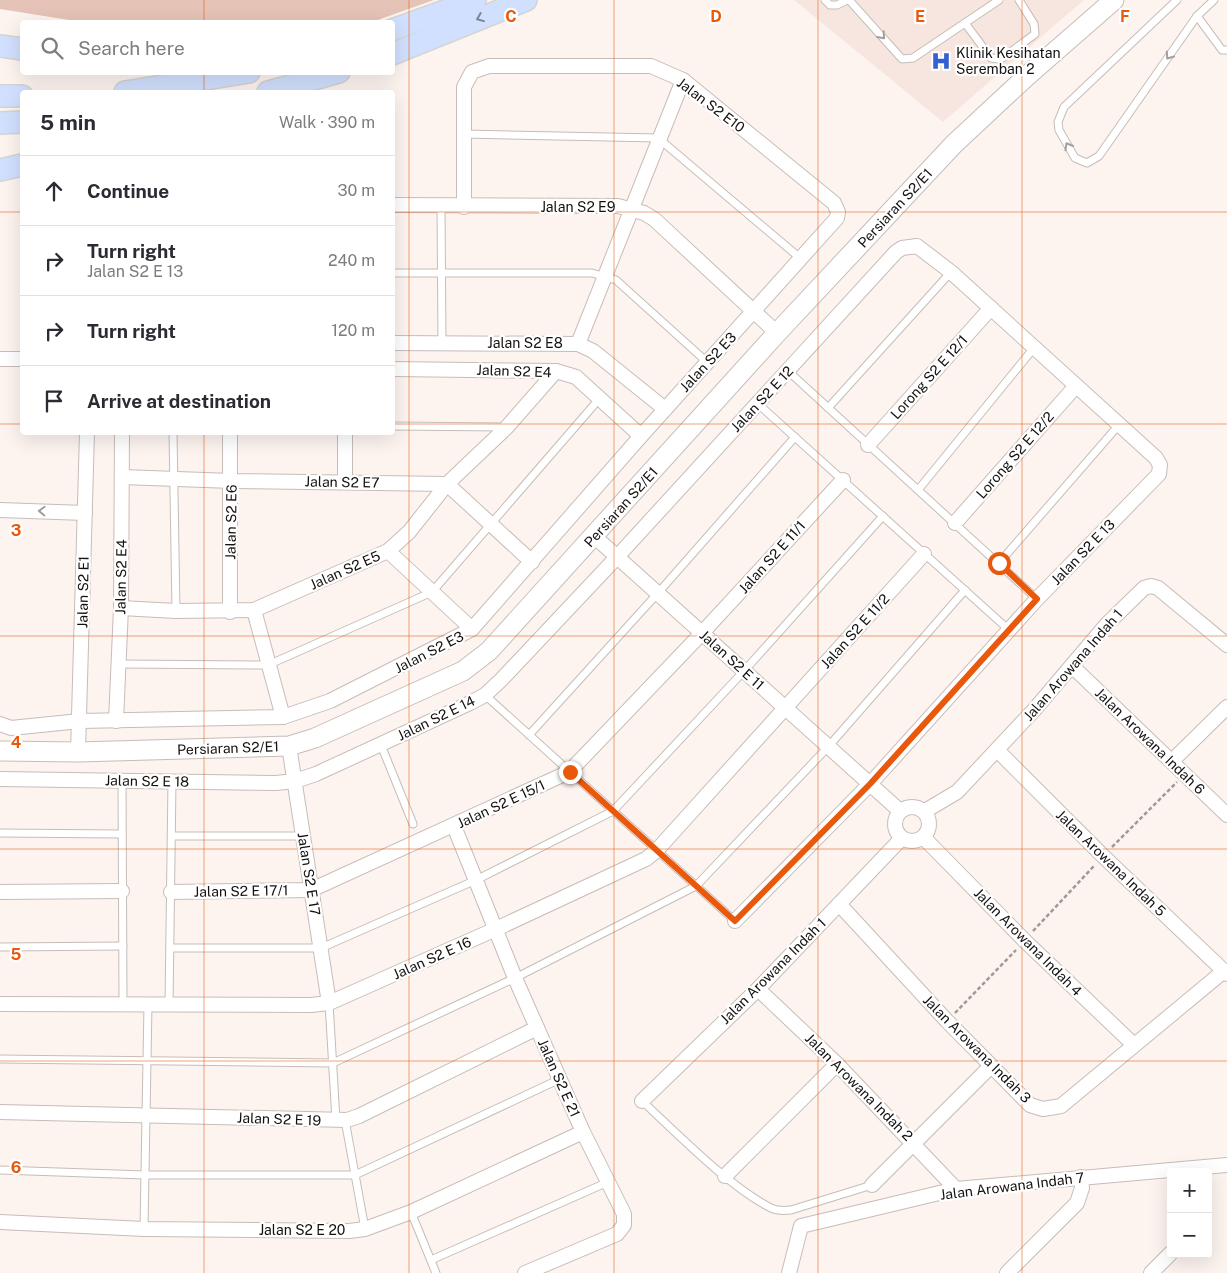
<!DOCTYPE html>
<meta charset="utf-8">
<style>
:root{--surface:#fff;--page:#f2f2f3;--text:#2b2b33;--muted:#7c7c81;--line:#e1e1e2}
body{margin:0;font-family:"Public Sans",sans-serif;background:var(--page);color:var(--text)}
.controls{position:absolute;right:15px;bottom:15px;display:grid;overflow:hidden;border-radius:5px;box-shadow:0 5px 20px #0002}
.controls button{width:45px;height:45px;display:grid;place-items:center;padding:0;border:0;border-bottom:1px solid var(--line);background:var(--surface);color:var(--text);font:25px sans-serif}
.stop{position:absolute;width:15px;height:15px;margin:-11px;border:4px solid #ea580c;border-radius:50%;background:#fff}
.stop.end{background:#ea580c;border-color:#fff;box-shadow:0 1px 5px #0008}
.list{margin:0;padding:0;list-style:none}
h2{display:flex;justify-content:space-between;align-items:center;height:65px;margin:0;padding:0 20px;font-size:21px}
h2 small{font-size:16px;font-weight:400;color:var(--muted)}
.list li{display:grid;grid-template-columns:32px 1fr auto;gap:15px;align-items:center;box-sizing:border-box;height:70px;padding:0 20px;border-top:1px solid var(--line)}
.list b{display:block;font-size:19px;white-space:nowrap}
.list p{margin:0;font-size:16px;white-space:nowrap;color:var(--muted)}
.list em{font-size:16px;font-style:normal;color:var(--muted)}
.icon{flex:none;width:28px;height:28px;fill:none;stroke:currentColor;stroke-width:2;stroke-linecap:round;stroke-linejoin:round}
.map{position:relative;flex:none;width:1227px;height:1273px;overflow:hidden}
.search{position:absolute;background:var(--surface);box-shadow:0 5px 20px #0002;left:20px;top:20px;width:375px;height:55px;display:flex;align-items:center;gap:12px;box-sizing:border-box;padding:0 18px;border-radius:5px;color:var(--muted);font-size:19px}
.panel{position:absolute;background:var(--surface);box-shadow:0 5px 20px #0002;left:20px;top:90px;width:375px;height:345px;border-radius:5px}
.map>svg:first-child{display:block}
.built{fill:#f7e6df}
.green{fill:#e5c4b7}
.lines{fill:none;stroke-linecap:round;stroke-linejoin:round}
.lane-casing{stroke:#c6bdb9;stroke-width:9}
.street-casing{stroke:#c6bdb9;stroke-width:16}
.secondary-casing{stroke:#c6bdb9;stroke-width:21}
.primary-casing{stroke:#d5d4d4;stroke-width:24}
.path{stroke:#a09996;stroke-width:2.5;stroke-dasharray:4 2.5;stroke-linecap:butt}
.lane{stroke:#fff;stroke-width:7}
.street{stroke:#fff;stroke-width:14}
.secondary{stroke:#fff;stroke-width:19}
.primary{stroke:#d1e0fe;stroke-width:21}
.oneway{stroke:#7c8393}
.oneway2{stroke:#a1a09f}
.route{stroke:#ea580c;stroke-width:6}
.grid{fill:none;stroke:#e8590c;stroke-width:1;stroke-opacity:0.55}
.labels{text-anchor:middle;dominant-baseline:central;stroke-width:4.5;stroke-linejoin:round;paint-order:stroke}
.poi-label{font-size:14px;fill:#141110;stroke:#fff;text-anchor:start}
.street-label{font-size:14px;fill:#141110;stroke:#fff}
.grid-label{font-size:16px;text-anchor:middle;font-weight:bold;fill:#e8590c;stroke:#fff;stroke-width:4.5;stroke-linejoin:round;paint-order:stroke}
</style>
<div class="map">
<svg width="1227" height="1273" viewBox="0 0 1227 1273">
<rect width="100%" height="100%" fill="#fdf4f0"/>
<path class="built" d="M794,0H1084L943,122Z"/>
<path class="green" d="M0,0H434L372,22H82L0,9Z"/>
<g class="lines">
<defs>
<g id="lane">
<path d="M825,0L830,5H837L847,0"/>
<path d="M849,0L902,59L913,58L999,0"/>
<path d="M1177,0L1064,107L1058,122L1059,130L1075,158L1087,163L1099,156L1197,16L1214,0"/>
<path d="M1197,16L1222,50H1227"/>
<path d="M965,23L991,58L1001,59L1035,34L1034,24L1019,0"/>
<path d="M464,134L658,138L800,258"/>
<path d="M441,207L442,344"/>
<path d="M392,273H592L616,280L707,362"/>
<path d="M788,371L1037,599"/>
<path d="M757,403L1009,630"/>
<path d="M828,408L951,272"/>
<path d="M392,426L505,427"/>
<path d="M173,432L176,611"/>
<path d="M918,490L1033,349"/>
<path d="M999,563L1118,426"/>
<path d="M118,664L268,665L432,592L600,398"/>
<path d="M485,695L735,921"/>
<path d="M529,735L658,593L795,437"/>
<path d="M381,745L413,824"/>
<path d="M122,780L123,1003"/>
<path d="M0,833L122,834"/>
<path d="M172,836H303"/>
<path d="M0,947L123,946"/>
<path d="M170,948H321L476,880L613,811L744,671L883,516"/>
<path d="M329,1003L336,1120"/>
<path d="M169,1005L172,781"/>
<path d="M0,1059L333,1063L515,978L696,886L828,747L965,590"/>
<path d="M642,1101C679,1135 726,1184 769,1207C776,1211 783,1211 791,1210L872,1185"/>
<path d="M345,1120L365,1229"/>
<path d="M0,1170L145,1175H355L560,1079"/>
<path d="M411,1212L436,1273"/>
<path d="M144,1229L148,1004"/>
<path d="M431,1260L608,1182"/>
</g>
<g id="street">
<path d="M392,205L618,206L644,213L654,219L777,333"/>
<path d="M392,343L578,344L593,351L665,409"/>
<path d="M578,344L683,80"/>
<path d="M0,359H22"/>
<path d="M392,369L556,371L576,377L641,436"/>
<path d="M868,445L991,308"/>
<path d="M122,477L232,481L447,484L532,562"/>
<path d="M345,482V432"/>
<path d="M0,510L85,513"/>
<path d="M955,523L1075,387"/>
<path d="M595,537L900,811"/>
<path d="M388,551L472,629"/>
<path d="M121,608L176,611L254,610L388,551L409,532L447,484L507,427L556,371"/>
<path d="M254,610L283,717"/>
<path d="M230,612V432"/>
<path d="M1073,667L1227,815"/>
<path d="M116,721L121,608L122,432"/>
<path d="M0,724L11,728L80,721L283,717L330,701L472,629L641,436L837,218L838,212L834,203L683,80L651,66H489L472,72L464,87V207"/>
<path d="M289,746L329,1003"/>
<path d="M997,750L1103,856L1227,974"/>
<path d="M78,752L87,432"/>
<path d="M1172,761L1227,707"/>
<path d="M0,779L276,783L295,781L316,774L470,703L485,695L501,680L617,557L896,252L902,248L917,246L951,272L1156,458L1160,465L1159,474L1037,599L870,784L735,921"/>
<circle cx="912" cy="824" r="17"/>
<path d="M925,811L957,792L1034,710L1107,624L1144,588L1151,586L1158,588L1227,645"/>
<path d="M454,826L515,978L583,1132L624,1214V1225L617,1234L525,1273"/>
<path d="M924,838L1025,941L1134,1045"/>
<path d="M0,892L122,891"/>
<path d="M171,892L311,890L569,772L702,633L843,480"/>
<path d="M839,904L947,1021L1030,1105L1043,1109L1061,1106L1224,971"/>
<path d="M758,989L837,1064L956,1189"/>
<path d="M0,1004L311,1005L329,1003L496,929L646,859L657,850L924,554"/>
<path d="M642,1101L758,989L902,838"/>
<path d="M0,1112L347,1120L359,1116L537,1028"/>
<path d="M725,1176L837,1064"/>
<path d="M872,1185L991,1066"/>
<path d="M0,1222L144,1229L349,1231L365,1229L411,1212L583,1132"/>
<path d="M789,1273L801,1226L956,1189L1227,1165"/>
<path d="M1007,1273L1077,1203L1082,1188L1081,1177"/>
<path d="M1151,1273L1171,1253"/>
</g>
<path id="secondary" d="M0,751L78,752L289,746L315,738L463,671L489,651L777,333L954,144L1027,76L1114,0"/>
<g id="primary">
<path d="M392,30L475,0"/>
<path d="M0,46L22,49"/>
<path d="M392,54L526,0"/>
<path d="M125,92L249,72"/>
<path d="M268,92L339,72"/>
<path d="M0,96H22"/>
<path d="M0,123L22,122"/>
<path d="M0,170L22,165"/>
</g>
</defs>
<use href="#lane" class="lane-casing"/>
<use href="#street" class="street-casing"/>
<use href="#secondary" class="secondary-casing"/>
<use href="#primary" class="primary-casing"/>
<g class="path">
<path d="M1112,847L1177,782"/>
<path d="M1033,931L1094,866"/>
<path d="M955,1013L1016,950"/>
</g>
<use href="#lane" class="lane"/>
<use href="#street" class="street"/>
<use href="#secondary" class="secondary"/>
<use href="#primary" class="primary"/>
</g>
<defs><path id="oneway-chevron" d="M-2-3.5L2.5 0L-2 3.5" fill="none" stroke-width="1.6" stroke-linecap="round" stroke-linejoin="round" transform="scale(1.25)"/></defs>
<use class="oneway" href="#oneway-chevron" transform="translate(480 18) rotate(158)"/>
<g class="oneway2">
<use href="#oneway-chevron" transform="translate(882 36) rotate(48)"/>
<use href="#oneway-chevron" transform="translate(1169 56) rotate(125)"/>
<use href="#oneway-chevron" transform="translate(1068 146) rotate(-120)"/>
<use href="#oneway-chevron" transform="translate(42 511) rotate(-178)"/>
</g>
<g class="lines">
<path class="route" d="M570,772L735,921L870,784L1037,599L999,563"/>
</g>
<path class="grid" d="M204,0V22M409,0V1273M614,0V1273M818,0V1273M1022,0V1273M204,72V92M0,212H22M392,212H1227M0,424H22M392,424H1227M204,432V1273M0,636H1227M0,849H1227M0,1061H1227"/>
<defs>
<symbol id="hospital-bare" viewBox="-9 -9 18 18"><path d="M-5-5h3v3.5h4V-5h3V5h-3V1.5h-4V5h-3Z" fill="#3361d1" stroke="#fff" stroke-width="2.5" paint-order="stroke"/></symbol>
</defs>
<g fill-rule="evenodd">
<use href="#hospital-bare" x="927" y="47" width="28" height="28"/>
</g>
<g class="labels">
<g class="poi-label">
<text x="956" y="53">Klinik Kesihatan<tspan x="956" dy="16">Seremban 2</tspan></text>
</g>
<g class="street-label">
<text transform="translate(711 105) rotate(37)">Jalan S2 E10</text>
<text x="578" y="207">Jalan S2 E9</text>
<text transform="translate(895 208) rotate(-47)">Persiaran S2/E1</text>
<text x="525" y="343">Jalan S2 E8</text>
<text transform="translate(708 362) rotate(-47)">Jalan S2 E3</text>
<text transform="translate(514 371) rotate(2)">Jalan S2 E4</text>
<text transform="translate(929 377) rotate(-48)">Lorong S2 E 12/1</text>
<text transform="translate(762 399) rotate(-47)">Jalan S2 E 12</text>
<text transform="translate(1015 455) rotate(-49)">Lorong S2 E 12/2</text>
<text transform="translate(342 482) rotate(1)">Jalan S2 E7</text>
<text transform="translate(621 507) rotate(-48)">Persiaran S2/E1</text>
<text transform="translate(231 522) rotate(-89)">Jalan S2 E6</text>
<text transform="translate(1083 552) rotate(-46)">Jalan S2 E 13</text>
<text transform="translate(772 557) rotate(-48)">Jalan S2 E 11/1</text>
<text transform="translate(345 570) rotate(-24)">Jalan S2 E5</text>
<text transform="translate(121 577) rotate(-89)">Jalan S2 E4</text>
<text transform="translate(83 592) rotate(-89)">Jalan S2 E1</text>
<text transform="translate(855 631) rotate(-48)">Jalan S2 E 11/2</text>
<text transform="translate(429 652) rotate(-27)">Jalan S2 E3</text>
<text transform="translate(732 660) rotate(42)">Jalan S2 E 11</text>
<text transform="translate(1073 665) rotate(-49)">Jalan Arowana Indah 1</text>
<text transform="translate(436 718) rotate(-26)">Jalan S2 E 14</text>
<text transform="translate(1150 741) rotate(44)">Jalan Arowana Indah 6</text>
<text transform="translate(228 748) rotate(-2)">Persiaran S2/E1</text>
<text transform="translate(147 781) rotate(1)">Jalan S2 E 18</text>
<text transform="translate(501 804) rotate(-25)">Jalan S2 E 15/1</text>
<text transform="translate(1111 863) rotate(44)">Jalan Arowana Indah 5</text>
<text transform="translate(309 874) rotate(81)">Jalan S2 E 17</text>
<text transform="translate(241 891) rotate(-1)">Jalan S2 E 17/1</text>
<text transform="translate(1028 942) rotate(45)">Jalan Arowana Indah 4</text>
<text transform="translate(432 958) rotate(-24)">Jalan S2 E 16</text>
<text transform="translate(773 971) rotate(-45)">Jalan Arowana Indah 1</text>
<text transform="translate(977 1049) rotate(45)">Jalan Arowana Indah 3</text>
<text transform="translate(559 1078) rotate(66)">Jalan S2 E 21</text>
<text transform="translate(859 1087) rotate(45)">Jalan Arowana Indah 2</text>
<text transform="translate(279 1119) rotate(2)">Jalan S2 E 19</text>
<text transform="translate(1012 1186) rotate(-7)">Jalan Arowana Indah 7</text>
<text x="302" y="1230">Jalan S2 E 20</text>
</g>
</g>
<g class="grid-label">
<text x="511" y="22">C</text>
<text x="716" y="22">D</text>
<text x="920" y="22">E</text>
<text x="1125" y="22">F</text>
<text x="16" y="536">3</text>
<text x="16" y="748">4</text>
<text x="16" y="960">5</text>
<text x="16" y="1173">6</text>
</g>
</svg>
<div class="controls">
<button>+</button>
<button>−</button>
</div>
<div class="stop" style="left:999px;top:563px"></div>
<div class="stop end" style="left:570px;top:772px"></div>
<div class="search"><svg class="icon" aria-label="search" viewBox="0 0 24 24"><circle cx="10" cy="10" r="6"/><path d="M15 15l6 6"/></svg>Search here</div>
<section class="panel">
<h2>5 min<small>Walk · 390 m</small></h2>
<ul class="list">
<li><svg class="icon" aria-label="ahead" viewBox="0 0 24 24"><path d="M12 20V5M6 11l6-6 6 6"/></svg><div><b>Continue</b></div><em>30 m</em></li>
<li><svg class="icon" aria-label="right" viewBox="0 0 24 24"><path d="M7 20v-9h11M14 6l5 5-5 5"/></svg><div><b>Turn right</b><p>Jalan S2 E 13</p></div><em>240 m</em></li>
<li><svg class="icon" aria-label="right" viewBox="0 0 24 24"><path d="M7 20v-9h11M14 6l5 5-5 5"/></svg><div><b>Turn right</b></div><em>120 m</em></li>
<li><svg class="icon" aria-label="arrive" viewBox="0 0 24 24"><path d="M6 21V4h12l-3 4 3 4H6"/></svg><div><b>Arrive at destination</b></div></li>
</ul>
</section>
</div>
